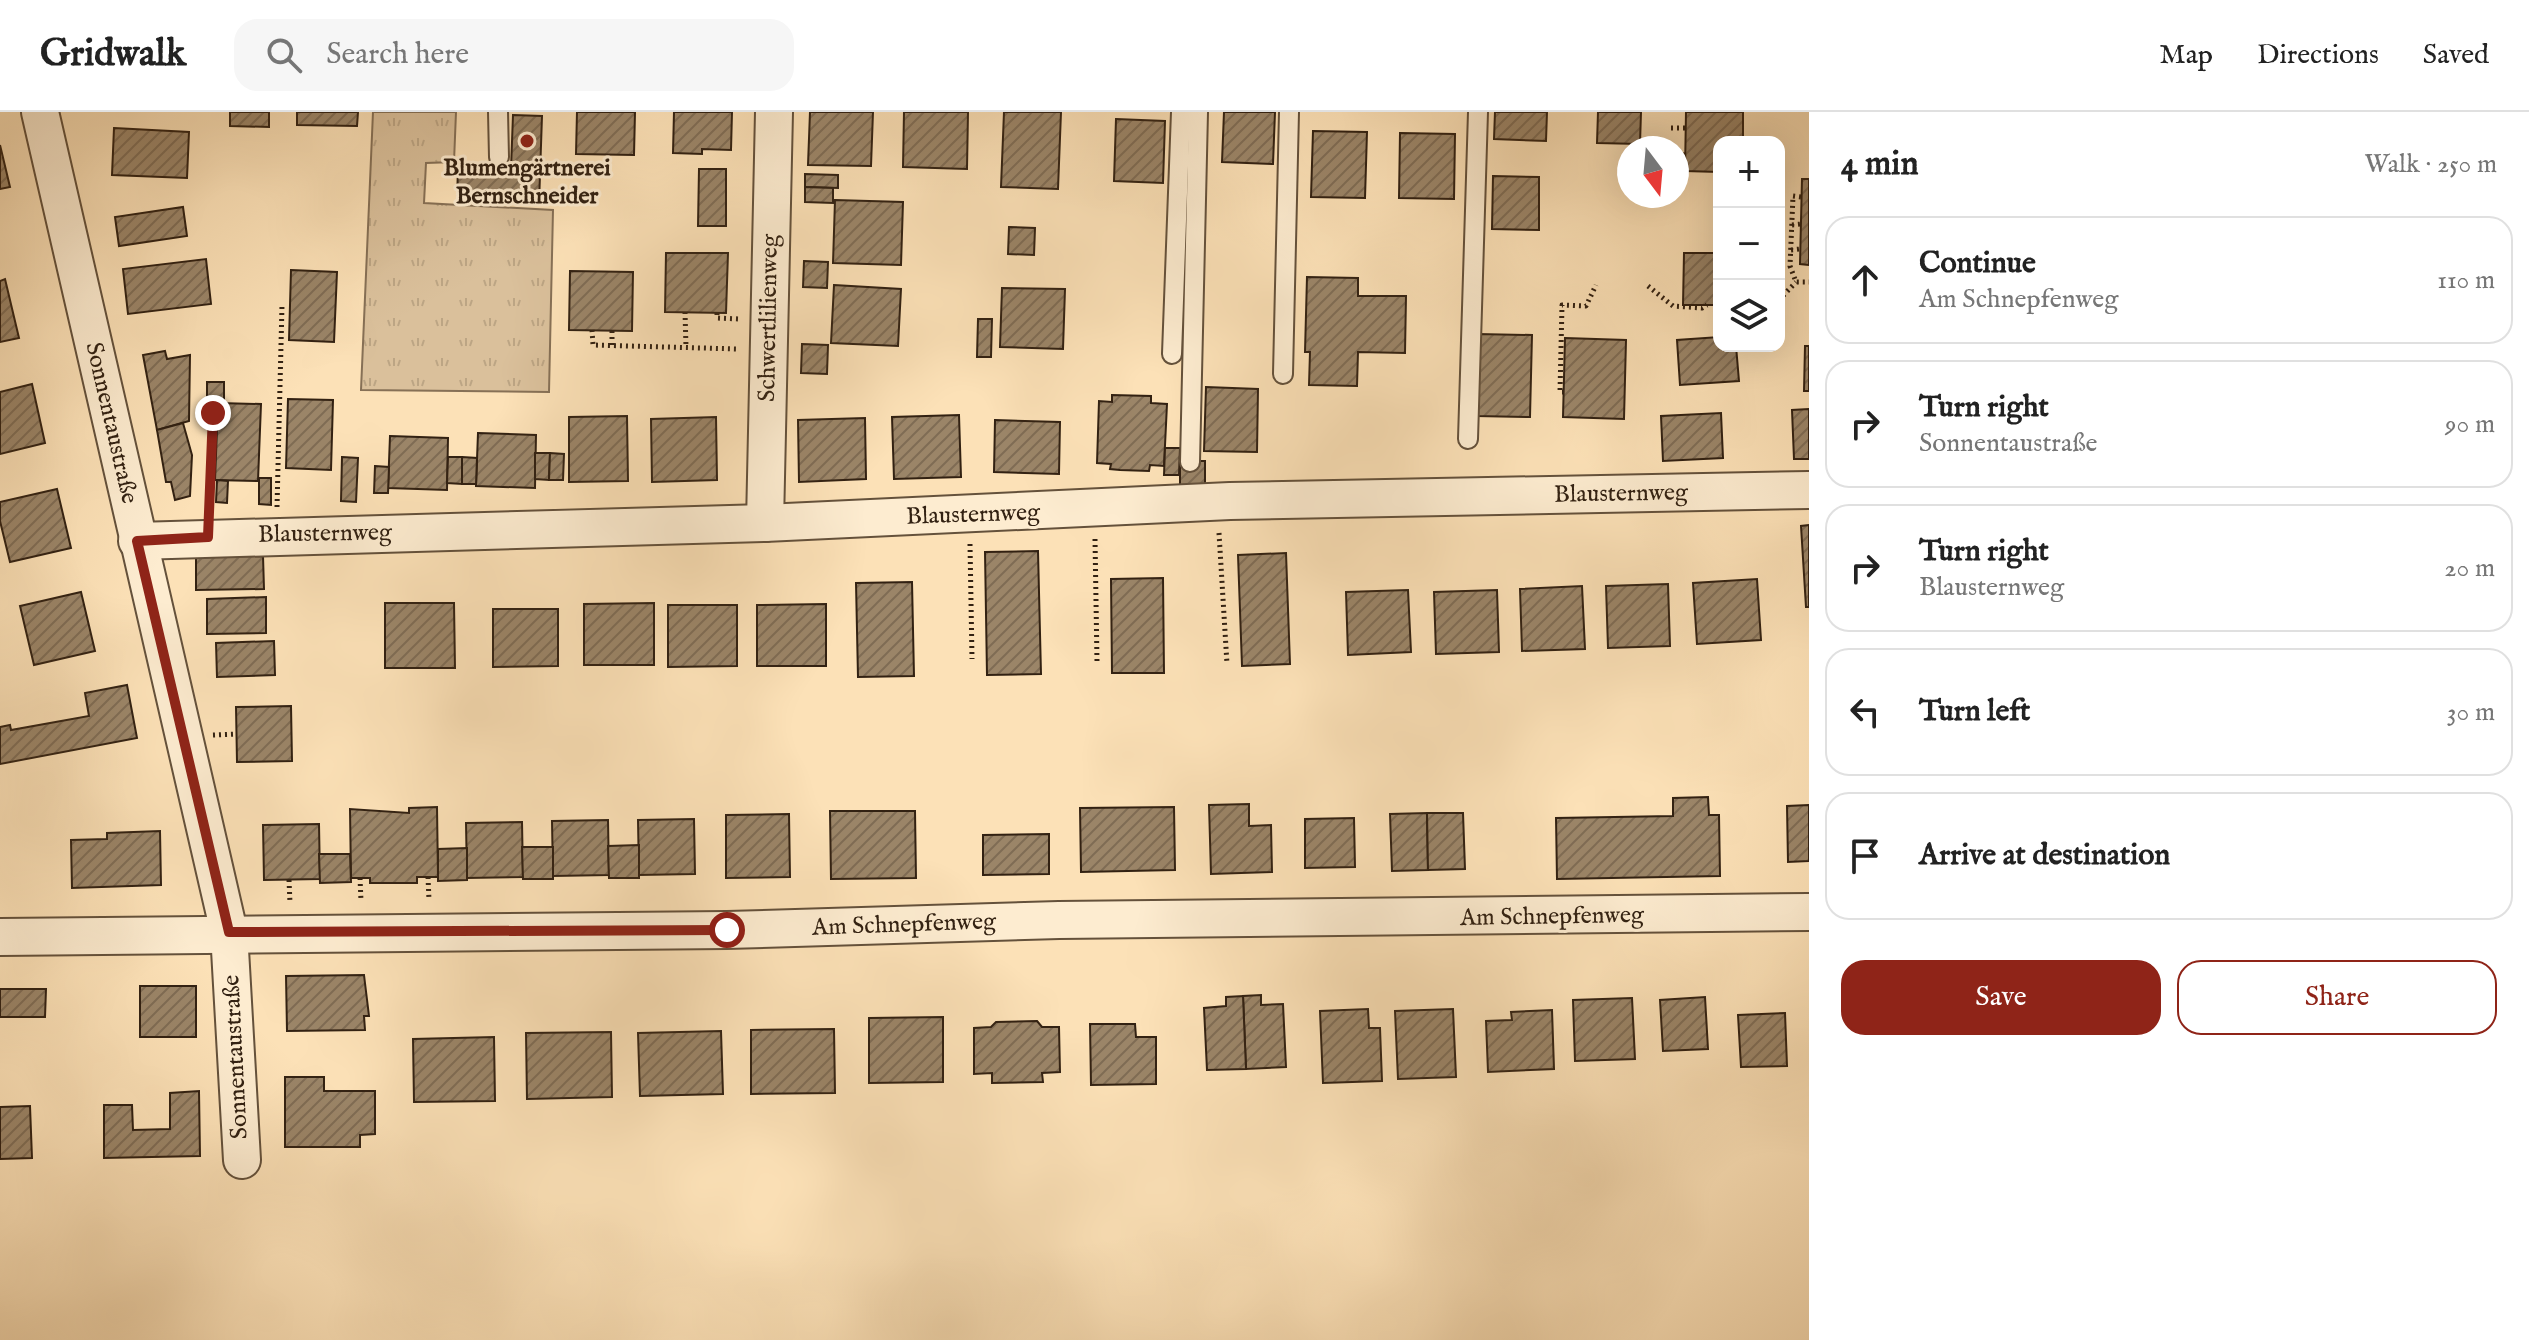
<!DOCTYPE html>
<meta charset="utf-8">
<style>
:root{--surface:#fff;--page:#f6f6f6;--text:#222;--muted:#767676;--line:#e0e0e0;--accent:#8f2418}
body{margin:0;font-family:"IM FELL English",serif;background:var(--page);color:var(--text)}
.controls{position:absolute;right:24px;top:24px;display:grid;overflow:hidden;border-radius:16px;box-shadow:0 8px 32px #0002}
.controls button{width:72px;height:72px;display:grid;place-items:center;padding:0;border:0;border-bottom:2px solid var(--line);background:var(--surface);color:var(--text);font:40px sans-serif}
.compass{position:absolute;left:1617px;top:24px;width:72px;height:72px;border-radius:50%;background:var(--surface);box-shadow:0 8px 32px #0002;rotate:164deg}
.stop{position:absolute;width:24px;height:24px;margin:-18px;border:6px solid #8f2418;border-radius:50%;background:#fff}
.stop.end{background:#8f2418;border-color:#fff;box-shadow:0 2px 8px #0008}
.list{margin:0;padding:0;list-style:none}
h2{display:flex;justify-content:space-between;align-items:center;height:104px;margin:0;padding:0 32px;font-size:34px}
h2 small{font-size:26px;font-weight:400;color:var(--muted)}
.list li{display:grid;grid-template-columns:52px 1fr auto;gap:24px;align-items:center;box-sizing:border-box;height:128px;margin:0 16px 16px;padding:0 16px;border:2px solid var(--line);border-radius:24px}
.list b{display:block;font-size:30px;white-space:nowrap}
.list p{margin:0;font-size:26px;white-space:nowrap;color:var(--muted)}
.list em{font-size:26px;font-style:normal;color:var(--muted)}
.actions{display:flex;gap:16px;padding:24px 32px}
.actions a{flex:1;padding:18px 0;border:2px solid var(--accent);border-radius:24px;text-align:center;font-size:28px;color:var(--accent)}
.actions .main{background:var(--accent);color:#fff}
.icon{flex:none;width:44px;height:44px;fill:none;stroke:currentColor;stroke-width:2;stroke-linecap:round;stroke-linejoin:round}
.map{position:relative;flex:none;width:1809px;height:1228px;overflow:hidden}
header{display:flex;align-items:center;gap:48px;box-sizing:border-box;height:112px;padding:0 40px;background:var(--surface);border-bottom:2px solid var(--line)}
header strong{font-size:38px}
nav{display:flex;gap:44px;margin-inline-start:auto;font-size:28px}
.search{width:560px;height:72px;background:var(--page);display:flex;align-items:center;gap:20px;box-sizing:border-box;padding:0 28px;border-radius:24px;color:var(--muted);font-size:30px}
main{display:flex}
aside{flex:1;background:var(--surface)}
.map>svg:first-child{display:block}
.grass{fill:url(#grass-tufts);stroke:#867056;stroke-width:2}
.building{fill:url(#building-hatch);stroke:#322112;stroke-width:2}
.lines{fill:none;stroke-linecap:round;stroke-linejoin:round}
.service-casing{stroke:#64513b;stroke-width:22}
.minor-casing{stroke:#64513b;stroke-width:40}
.path{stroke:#322112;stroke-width:5;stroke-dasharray:2 4;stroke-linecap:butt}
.service{stroke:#fdecd0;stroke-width:18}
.minor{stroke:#fdecd0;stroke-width:36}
.route{stroke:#8f2418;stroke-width:10}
.poi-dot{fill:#8f2418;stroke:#fdecd0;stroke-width:3}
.labels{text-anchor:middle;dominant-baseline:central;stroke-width:6;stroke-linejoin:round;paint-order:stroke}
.poi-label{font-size:24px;font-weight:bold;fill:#322112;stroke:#fdecd0}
.street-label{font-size:24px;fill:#322112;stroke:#fdecd0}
</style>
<header>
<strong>Gridwalk</strong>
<div class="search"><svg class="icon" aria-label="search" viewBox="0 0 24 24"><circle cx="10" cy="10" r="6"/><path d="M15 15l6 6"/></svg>Search here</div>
<nav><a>Map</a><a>Directions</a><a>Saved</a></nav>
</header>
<main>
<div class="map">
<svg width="1809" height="1228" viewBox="0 0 1809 1228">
<defs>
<pattern id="grass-tufts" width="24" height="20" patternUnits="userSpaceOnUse" patternTransform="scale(2)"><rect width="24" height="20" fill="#dac09b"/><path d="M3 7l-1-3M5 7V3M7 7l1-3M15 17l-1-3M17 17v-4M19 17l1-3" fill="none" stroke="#bca584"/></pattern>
<pattern id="building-hatch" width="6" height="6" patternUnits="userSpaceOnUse" patternTransform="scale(2)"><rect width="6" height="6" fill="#9b8568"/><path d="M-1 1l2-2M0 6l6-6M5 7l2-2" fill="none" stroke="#7f6c54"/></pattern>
</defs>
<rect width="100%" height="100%" fill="#fce1b7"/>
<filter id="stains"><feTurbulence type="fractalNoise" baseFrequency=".0025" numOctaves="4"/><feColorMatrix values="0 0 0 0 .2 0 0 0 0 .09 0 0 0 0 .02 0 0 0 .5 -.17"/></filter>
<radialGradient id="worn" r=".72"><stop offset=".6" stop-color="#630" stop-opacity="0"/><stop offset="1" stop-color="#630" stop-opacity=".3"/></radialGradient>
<path class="grass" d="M373,0H456L454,50L426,51L424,91L553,98L549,280L361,278Z"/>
<g class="building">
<path d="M230,0H269V15L230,14Z"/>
<path d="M297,0H358L357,14L297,13Z"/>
<path d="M577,0H635L634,43L576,42Z"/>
<path d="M674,0H732L731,38L702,37V42L673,41Z"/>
<path d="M810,0H873L871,54L808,53Z"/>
<path d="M904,0H968L967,57L903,55Z"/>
<path d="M1004,0H1061L1058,77L1001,75Z"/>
<path d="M1224,0H1275L1273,52L1222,50Z"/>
<path d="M1495,0H1547L1546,29L1494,27Z"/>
<path d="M1598,0H1641L1640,32L1597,31Z"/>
<path d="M1686,0H1743V30H1719V60L1685,59Z"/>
<path d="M513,3L542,4L539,92L457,89L458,55L511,57Z"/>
<path d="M1116,7L1165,9L1163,71L1114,69Z"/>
<path d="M114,16L189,20L187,66L112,63Z"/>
<path d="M1313,19L1367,20L1365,86L1311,85Z"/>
<path d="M1400,21L1455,22L1454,87L1399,86Z"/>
<path d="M0,33L10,75L0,77Z"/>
<path d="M699,57H726V114H698Z"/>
<path d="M805,62L838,63V76L805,75Z"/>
<path d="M1493,64L1539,65V118L1492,117Z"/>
<path d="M1802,67H1809V153L1800,152Z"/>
<path d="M805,75L833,76V91L805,90Z"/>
<path d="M835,88L903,90L901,153L833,151Z"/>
<path d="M183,95L187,124L119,134L115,105Z"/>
<path d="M1009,115L1035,116L1034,143L1008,142Z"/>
<path d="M666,141H728L726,201L665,200Z"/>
<path d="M1684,141H1719V193H1683Z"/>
<path d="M206,147L211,192L128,202L123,157Z"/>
<path d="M804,149L828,150L827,176L803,175Z"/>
<path d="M291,158L337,160L334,230L289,228Z"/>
<path d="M570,159L633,160L632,219L569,218Z"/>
<path d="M1307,165L1358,166V184H1406L1405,241L1358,240L1357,274L1309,273L1310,240H1305Z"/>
<path d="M5,167L19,226L0,230V169Z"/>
<path d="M834,173L901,177L898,234L831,231Z"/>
<path d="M1002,176L1065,177L1063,237L1000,235Z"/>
<path d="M978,207H992L991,245H977Z"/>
<path d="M1477,222L1532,223L1530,305L1476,304Z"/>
<path d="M1719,225V234H1736L1739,269L1680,273L1677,228Z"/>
<path d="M1565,226L1626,228L1624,307L1563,305Z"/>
<path d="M802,232L828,233L827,262L801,261Z"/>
<path d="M1805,234H1809V279H1804Z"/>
<path d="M165,239L167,247L190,243L189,309L157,318L143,243Z"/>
<path d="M207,270H224V291H218L217,295H207Z"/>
<path d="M32,272L45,331L0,342V280Z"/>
<path d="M1206,275L1258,277L1257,340L1204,339Z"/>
<path d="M1112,283L1151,284V291L1167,292L1164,354L1150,353L1149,359L1120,358L1110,357L1111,352L1097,351L1099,289L1112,290Z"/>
<path d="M288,287L333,288L331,358L286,356Z"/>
<path d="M218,291L261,292L258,369L215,368Z"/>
<path d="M1809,297V347H1794L1792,298Z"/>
<path d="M1721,301L1723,346L1663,349L1661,304Z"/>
<path d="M959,303L961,365L894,367L892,305Z"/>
<path d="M627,304L628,369L569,370V305Z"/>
<path d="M716,305L717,368L652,370L651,307Z"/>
<path d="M865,306L866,367L799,370L798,308Z"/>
<path d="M995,308L1060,310L1059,362L994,360Z"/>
<path d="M183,311L192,343L190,384L175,388L171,370H166L157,318Z"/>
<path d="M478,321L536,323L535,376L476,374Z"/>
<path d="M390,324L448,326L447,378L388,376Z"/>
<path d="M1165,336H1180L1179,363H1164Z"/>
<path d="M535,341H550L549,368L535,367Z"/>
<path d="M550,341L564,342L563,368H549Z"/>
<path d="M342,345L358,346L356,390L341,389Z"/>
<path d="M448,345H462V372L447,371Z"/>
<path d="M462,345L477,346L476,372H462Z"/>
<rect x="1180" y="349" width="25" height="25"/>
<path d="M375,354L389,355L388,381H374Z"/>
<path d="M259,366H271V393L259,392Z"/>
<path d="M217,368L228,369L227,391L216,390Z"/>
<path d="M57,377L71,436L10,450L0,409V390Z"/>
<path d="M1809,413V495H1806L1801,414Z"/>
<path d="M1038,439L1041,562L987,563L985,440Z"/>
<path d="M1286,441L1290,552L1242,554L1238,443Z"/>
<path d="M263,444L264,477L196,478V445Z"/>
<path d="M1163,466L1164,561H1112L1111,467Z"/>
<path d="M1757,467L1761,528L1697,532L1693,471Z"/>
<path d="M912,470L914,564L858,565L856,471Z"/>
<path d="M1668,472L1670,534L1608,536L1606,474Z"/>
<path d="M1582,474L1585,537L1522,539L1520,477Z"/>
<path d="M1408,478L1411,540L1348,543L1346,480Z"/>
<path d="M1497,478L1499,540L1436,542L1434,480Z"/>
<path d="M81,480L95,539L34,553L20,494Z"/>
<path d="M266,485V521L207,522V487Z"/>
<path d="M385,491H454L455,556H385Z"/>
<path d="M654,491V553H584V492Z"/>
<path d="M826,492V554H757V493Z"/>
<path d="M668,493H737V554L668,555Z"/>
<path d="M493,497H558V554L493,555Z"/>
<path d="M274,529L275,563L217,565L216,531Z"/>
<path d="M127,573L137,626L0,652V615L10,613L11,618L89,604L85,581Z"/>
<path d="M291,594L292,649L237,650L236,595Z"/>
<path d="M1708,685L1709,703H1719L1720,764L1557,767L1556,706L1673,704V686Z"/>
<path d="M1249,692V714L1271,713L1272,760L1211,762L1209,693Z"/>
<path d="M1809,693V749L1788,750L1787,694Z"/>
<path d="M437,695L438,765H417V771H370V766H351L350,697L409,701V696Z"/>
<path d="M1174,695L1175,758L1081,760L1080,696Z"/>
<path d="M830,699H915L916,766L831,767Z"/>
<path d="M1427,701L1428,758L1392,759L1390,702Z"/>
<path d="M1427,701H1463L1465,757L1428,758Z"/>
<path d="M789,702L790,765L726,766V703Z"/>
<path d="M1354,706L1355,755L1305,756V707Z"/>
<path d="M694,707L695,762L639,763L638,708Z"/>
<path d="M608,708L609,763L553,764L552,709Z"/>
<path d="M522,710L523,765L467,766L466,711Z"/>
<path d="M319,712L320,767L264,768L263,713Z"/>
<path d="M160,719L161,773L72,776L71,728L107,727V721Z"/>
<path d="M1049,722V762L983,763V723Z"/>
<path d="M639,733V766H609L608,734Z"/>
<path d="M522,735H553V767H523Z"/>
<path d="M467,736V768L438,769V737Z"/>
<path d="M319,742H350L351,770L320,771Z"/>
<path d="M364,863L369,904H364L365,918L287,919L286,864Z"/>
<rect x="140" y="874" width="56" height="51"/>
<path d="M0,877H46L45,905H0Z"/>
<path d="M1261,883V893L1283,892L1286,955L1246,957L1243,884Z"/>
<path d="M1243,884L1246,957L1207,958L1204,896L1226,894V885Z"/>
<path d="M1705,885L1708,937L1663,939L1660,888Z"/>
<path d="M1632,886L1635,947L1575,949L1573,888Z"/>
<path d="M1368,897L1369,916H1380L1382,969L1323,971L1320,899Z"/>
<path d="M1453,897L1456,965L1398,967L1395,899Z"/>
<path d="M1552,898L1554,957L1488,960L1486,909L1512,908L1511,900Z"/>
<path d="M1785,901L1787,954L1741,955L1738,903Z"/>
<path d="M943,905V970L869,971V906Z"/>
<path d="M1037,909L1042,915H1059L1060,960L1042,961L1043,970L992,971V961L974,962V916L991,915L996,910Z"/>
<path d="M1090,912H1135L1136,925H1156V972L1091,973Z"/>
<path d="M834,917L835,981L751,982V918Z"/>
<path d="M721,919L723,982L640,984L638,921Z"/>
<path d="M611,920L612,985L527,987L526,921Z"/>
<path d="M494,925L495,989L414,990L413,927Z"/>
<path d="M285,965H324V979H375V1022L360,1023V1035H285Z"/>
<path d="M199,979L200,1044L104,1046V993H132L133,1018L170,1017V981Z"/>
<path d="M30,994L32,1046L0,1047V995Z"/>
</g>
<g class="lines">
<defs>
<g id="service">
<path d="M498,0L499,45"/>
<path d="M1172,242L1181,0"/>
<path d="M1283,262L1289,0"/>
<path d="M1468,327L1478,0"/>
<path d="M1190,350L1198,0"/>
</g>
<g id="minor">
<path d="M40,0L229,820L242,1048"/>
<path d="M765,411L774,0"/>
<path d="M137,429L765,411L1230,389L1809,378"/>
<path d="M0,825L727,818L1059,808L1809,800"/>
</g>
</defs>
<use href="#service" class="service-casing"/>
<use href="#minor" class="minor-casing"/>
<g class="path">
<path d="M1671,16H1686"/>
<path d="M1677,42L1685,43"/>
<path d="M1801,85L1793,84L1790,154L1796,170H1809"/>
<path d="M1792,113L1801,112"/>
<path d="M1791,138L1800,137"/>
<path d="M1648,174L1673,194L1702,196L1707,193"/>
<path d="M1779,188L1796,170"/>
<path d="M685,200L686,235"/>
<path d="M717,201V206L739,207"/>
<path d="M592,218L593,233L738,237"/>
<path d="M612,219V233"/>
<path d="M1564,280H1560L1562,193L1586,194L1596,173"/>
<path d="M277,395L282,193"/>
<path d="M209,396L213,301"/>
<path d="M1219,421L1227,552"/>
<path d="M1095,427L1097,550"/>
<path d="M970,432L972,547"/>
<path d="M213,623L236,622"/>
<path d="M428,765L429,788"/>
<path d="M360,766L361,789"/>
<path d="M289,768L290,791"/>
</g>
<use href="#service" class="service"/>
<use href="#minor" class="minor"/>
</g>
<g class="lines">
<path class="route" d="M213,301L208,425L137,429L229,820L727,818"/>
</g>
<circle class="poi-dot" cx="527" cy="29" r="8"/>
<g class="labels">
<g class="poi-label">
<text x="527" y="56">Blumengärtnerei<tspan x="527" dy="28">Bernschneider</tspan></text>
</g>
<g class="street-label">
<text transform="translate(769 206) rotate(-89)">Schwertlilienweg</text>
<text transform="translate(111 311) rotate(77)">Sonnentaustraße</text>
<text transform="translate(1621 382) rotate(-1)">Blausternweg</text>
<text transform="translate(973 403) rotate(-2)">Blausternweg</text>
<text transform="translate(325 422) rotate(-1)">Blausternweg</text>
<text transform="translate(1552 805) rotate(-1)">Am Schnepfenweg</text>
<text transform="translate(904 813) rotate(-2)">Am Schnepfenweg</text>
<text transform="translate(236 945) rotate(-93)">Sonnentaustraße</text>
</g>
</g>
<rect width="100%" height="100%" filter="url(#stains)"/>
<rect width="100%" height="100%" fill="url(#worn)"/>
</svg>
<div class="controls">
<button>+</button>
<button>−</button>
<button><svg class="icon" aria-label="layers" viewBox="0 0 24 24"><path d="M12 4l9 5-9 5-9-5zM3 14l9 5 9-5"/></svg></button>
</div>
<svg class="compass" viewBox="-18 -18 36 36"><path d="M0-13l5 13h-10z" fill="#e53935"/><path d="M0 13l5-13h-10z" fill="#767676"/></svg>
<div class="stop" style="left:727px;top:818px"></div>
<div class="stop end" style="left:213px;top:301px"></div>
</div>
<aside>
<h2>4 min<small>Walk · 250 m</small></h2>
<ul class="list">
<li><svg class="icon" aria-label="ahead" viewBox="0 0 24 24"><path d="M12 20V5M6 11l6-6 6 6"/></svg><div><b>Continue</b><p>Am Schnepfenweg</p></div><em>110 m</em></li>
<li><svg class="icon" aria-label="right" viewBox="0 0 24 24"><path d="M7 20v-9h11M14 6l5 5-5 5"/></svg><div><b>Turn right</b><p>Sonnentaustraße</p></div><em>90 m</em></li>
<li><svg class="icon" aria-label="right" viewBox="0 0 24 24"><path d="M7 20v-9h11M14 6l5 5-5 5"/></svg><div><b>Turn right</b><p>Blausternweg</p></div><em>20 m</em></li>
<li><svg class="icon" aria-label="left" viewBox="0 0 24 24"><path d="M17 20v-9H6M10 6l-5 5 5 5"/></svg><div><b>Turn left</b></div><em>30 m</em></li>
<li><svg class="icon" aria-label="arrive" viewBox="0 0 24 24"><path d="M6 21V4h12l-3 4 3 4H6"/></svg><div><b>Arrive at destination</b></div></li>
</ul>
<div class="actions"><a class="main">Save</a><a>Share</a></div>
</aside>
</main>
